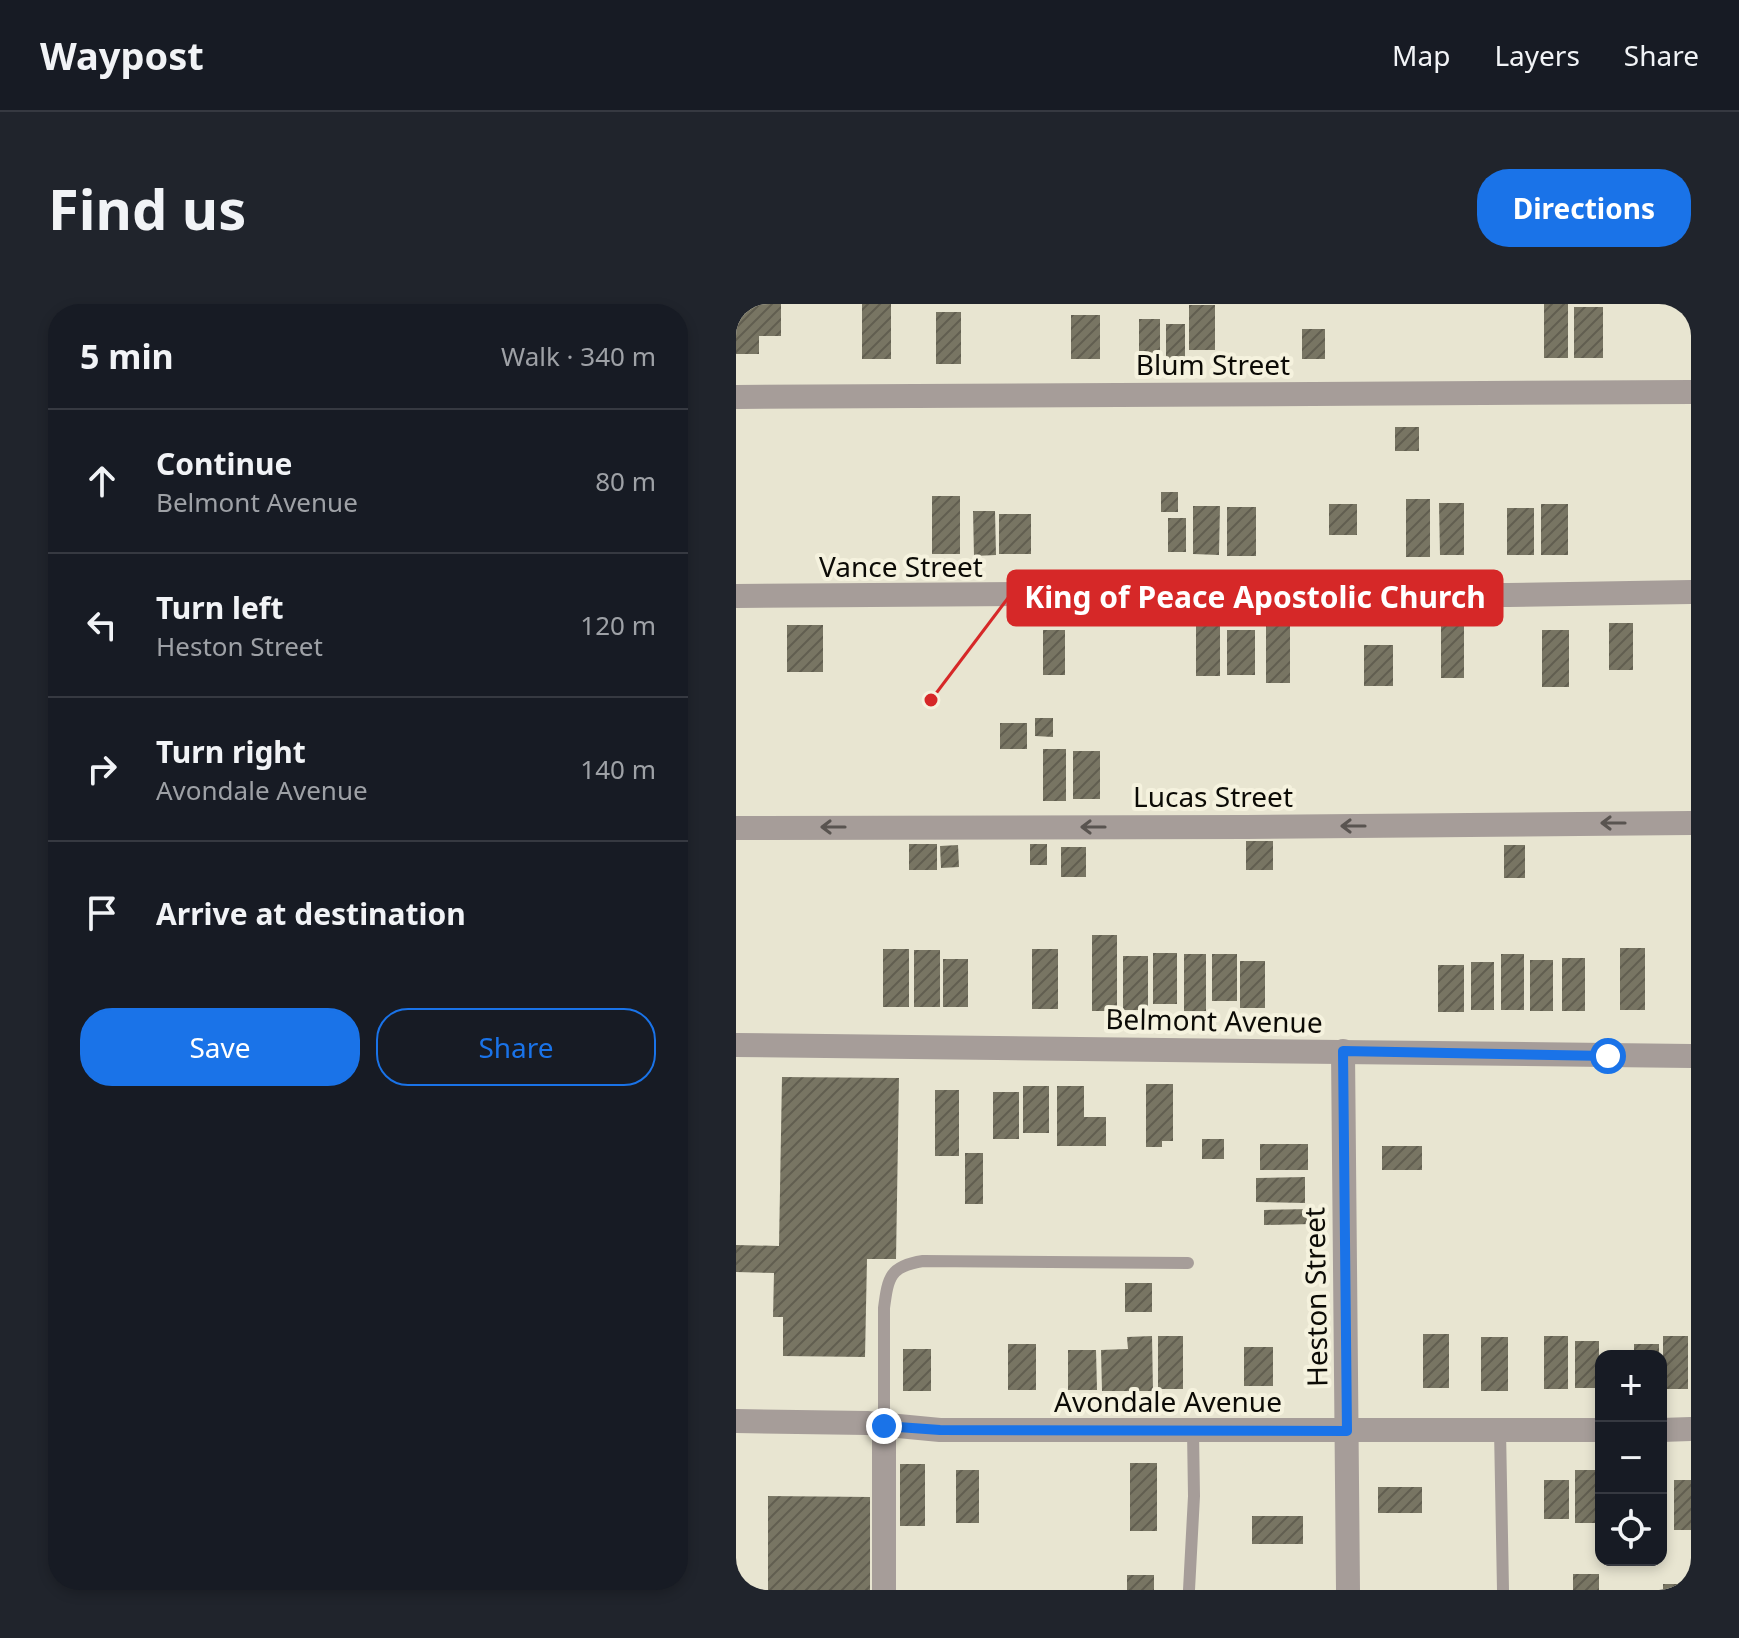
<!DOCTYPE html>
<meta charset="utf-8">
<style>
:root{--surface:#171b24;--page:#20242c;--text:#f1f3f6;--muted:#9ea1a6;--line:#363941;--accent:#1a73e8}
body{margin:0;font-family:"Noto Sans",sans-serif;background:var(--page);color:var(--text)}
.controls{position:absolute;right:24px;bottom:24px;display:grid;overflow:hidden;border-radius:16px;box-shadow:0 4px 12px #0003}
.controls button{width:72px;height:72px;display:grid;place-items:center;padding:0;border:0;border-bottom:2px solid var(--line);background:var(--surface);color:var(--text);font:40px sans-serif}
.stop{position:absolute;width:24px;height:24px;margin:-18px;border:6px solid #1a73e8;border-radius:50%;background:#fff}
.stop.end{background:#1a73e8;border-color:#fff;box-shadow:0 2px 8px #0008}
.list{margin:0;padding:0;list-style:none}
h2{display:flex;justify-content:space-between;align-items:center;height:104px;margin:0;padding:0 32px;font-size:34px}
h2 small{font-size:26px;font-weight:400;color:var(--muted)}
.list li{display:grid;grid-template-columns:52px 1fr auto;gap:24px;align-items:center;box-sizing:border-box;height:144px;padding:0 32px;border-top:2px solid var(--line)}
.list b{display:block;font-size:30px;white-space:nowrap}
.list p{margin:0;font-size:26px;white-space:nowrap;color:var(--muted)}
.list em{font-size:26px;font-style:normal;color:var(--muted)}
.actions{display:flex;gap:16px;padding:24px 32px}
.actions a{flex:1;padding:18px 0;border:2px solid var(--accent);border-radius:32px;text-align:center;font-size:28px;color:var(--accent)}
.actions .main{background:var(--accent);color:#fff}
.icon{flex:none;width:44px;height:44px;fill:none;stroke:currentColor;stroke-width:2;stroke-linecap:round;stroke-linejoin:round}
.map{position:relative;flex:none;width:955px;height:1286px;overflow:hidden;border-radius:32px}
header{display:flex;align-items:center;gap:48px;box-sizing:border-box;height:112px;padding:0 40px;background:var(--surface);border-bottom:2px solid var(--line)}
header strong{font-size:38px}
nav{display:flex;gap:44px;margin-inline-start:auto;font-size:28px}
.intro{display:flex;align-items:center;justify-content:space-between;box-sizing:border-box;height:192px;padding:0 48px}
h1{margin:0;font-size:56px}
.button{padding:20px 36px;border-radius:32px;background:var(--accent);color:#fff;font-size:28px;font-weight:700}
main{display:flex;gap:48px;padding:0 48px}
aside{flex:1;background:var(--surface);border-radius:32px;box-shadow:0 4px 12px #0003}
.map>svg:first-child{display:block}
.building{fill:url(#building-hatch)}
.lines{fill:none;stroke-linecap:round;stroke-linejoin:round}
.lane{stroke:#a69d99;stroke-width:12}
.street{stroke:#a69d99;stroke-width:24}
.oneway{stroke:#595450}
.route{stroke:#1a73e8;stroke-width:10}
.labels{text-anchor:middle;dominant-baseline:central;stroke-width:8;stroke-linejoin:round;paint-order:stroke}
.street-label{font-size:28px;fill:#0c0b06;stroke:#f5f2de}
.leader{fill:none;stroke:#d62828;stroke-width:3}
.callout-dot{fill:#d62828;stroke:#f5f2de;stroke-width:3}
.callout{fill:#d62828;stroke:#d62828;stroke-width:3}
.callout-label{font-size:30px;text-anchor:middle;font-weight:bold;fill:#fff}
</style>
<header>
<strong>Waypost</strong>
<nav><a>Map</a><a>Layers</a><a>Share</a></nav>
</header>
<div class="intro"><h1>Find us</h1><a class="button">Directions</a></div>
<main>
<aside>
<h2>5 min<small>Walk · 340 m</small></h2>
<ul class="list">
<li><svg class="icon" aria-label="ahead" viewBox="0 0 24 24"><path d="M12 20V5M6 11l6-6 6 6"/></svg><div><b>Continue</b><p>Belmont Avenue</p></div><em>80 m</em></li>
<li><svg class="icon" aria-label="left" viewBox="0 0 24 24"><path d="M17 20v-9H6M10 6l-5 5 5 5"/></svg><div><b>Turn left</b><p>Heston Street</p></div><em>120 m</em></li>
<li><svg class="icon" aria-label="right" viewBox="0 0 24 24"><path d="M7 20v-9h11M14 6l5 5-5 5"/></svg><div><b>Turn right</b><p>Avondale Avenue</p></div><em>140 m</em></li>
<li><svg class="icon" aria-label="arrive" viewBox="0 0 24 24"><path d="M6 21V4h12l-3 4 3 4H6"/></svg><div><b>Arrive at destination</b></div></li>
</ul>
<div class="actions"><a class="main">Save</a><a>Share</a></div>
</aside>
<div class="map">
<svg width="955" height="1286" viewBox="0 0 955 1286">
<defs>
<pattern id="building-hatch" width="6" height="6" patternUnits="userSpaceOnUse" patternTransform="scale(2)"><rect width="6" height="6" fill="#787563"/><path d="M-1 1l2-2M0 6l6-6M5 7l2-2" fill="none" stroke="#615e50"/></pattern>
</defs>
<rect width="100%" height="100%" fill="#e8e5d1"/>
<g class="building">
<path d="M0,0H45V32H23V50H0Z"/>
<rect x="126" y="0" width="29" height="55"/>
<rect x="808" y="0" width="24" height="54"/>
<rect x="453" y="1" width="26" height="45"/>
<rect x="838" y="3" width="29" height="51"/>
<rect x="200" y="8" width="25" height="52"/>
<rect x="335" y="11" width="29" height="44"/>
<rect x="403" y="15" width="21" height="43"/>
<rect x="430" y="20" width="19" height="38"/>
<rect x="566" y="25" width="23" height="30"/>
<rect x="659" y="123" width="24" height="24"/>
<rect x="425" y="188" width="17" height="20"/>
<rect x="196" y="192" width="28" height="58"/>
<rect x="670" y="195" width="24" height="58"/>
<path d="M703,199H728V251H704Z"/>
<rect x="593" y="200" width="28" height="31"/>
<rect x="805" y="200" width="27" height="51"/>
<path d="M457,202H484L483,251L457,250Z"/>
<rect x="491" y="203" width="29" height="49"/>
<rect x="771" y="204" width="27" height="47"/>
<path d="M237,207H259L260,251L238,252Z"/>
<rect x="263" y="210" width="32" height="40"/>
<rect x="432" y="214" width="18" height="34"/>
<rect x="873" y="319" width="24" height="47"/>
<rect x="51" y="321" width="36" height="47"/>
<rect x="705" y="321" width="23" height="53"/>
<rect x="460" y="322" width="24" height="50"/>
<rect x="530" y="322" width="24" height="57"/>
<rect x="307" y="326" width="22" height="45"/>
<rect x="491" y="326" width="28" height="45"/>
<rect x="806" y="326" width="27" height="57"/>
<rect x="628" y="341" width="29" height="41"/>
<path d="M299,414H317V433L299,432Z"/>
<rect x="264" y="419" width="27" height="26"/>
<rect x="307" y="445" width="23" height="52"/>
<rect x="337" y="447" width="27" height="48"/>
<rect x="510" y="537" width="27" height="29"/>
<rect x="173" y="540" width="28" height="26"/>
<rect x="294" y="540" width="17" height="21"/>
<path d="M222,541L223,563L205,564L204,542Z"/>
<rect x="768" y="541" width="21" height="33"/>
<rect x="325" y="543" width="25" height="30"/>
<rect x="356" y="631" width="25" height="76"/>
<rect x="884" y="644" width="25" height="62"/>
<rect x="147" y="645" width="26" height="58"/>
<rect x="296" y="645" width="26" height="60"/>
<rect x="178" y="646" width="26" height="57"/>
<rect x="417" y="649" width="24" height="51"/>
<rect x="448" y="650" width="22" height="57"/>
<rect x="476" y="650" width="25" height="47"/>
<rect x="765" y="650" width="23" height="56"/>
<rect x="387" y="652" width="25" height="54"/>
<rect x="826" y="654" width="23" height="53"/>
<rect x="207" y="655" width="25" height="48"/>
<rect x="794" y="656" width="23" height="51"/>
<rect x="504" y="657" width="25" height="47"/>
<rect x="735" y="658" width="23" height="48"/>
<rect x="702" y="661" width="26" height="47"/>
<path d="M46,773L163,774L160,955H131L129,1053L47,1052V1013H37L38,969L0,968V941L43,942Z"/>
<path d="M410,780H437V837H426V843H410Z"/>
<rect x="287" y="782" width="26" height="47"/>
<path d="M321,782H348V813H370V842H321Z"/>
<rect x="199" y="786" width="24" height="66"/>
<rect x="257" y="788" width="26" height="47"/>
<rect x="466" y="835" width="22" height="20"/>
<rect x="524" y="840" width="48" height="26"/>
<rect x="646" y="842" width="40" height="24"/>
<rect x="229" y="849" width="18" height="51"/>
<path d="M569,873V899L520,898V874Z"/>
<path d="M575,905L576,920L528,921V906Z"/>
<rect x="389" y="979" width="27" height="29"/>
<rect x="687" y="1030" width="26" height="54"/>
<path d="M416,1032L417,1087H366L365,1046L392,1045L391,1033Z"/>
<rect x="422" y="1032" width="25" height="53"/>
<rect x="808" y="1032" width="24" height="53"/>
<rect x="927" y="1032" width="25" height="53"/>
<rect x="745" y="1033" width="27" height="54"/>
<rect x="839" y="1037" width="24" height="47"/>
<rect x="272" y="1040" width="28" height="46"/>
<rect x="898" y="1040" width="25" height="12"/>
<rect x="508" y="1043" width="29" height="39"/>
<rect x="167" y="1045" width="28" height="42"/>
<path d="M332,1046H360L361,1086H332Z"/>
<rect x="394" y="1159" width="27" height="68"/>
<rect x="164" y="1160" width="25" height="62"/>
<rect x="220" y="1166" width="23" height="53"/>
<rect x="839" y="1166" width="24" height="53"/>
<rect x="808" y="1176" width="25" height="39"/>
<rect x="938" y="1176" width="17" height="50"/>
<rect x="642" y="1183" width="44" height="26"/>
<path d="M32,1192L134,1193V1286H32Z"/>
<rect x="516" y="1212" width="51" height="28"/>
<rect x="837" y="1270" width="26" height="16"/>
<rect x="391" y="1271" width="27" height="15"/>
<rect x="927" y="1280" width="22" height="6"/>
</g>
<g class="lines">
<g class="lane">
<path d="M148,1122V1004C152,973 154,962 187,957L452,959"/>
<path d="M764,1126L767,1286"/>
<path d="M453,1286L458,1192L457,1127"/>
</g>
<g class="street">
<path d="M0,93L955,88"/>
<path d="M0,292L446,289L772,291L955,288"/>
<path d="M0,524L510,523L955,519"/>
<path d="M0,741L955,752"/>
<path d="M607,747L612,1286"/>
<path d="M0,1117L131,1119L204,1126H865"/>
<path d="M148,1122V1286"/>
<path d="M925,1126L955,1125"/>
</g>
</g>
<defs><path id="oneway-shaft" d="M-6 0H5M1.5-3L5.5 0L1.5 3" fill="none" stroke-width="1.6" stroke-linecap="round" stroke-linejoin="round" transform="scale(2)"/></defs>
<g class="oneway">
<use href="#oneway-shaft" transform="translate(877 519) rotate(180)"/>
<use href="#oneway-shaft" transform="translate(617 522) rotate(180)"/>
<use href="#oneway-shaft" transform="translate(97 523) rotate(180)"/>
<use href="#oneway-shaft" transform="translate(357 523) rotate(180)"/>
</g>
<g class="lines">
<path class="route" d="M148,1122L204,1126L611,1127L607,747L872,752"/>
</g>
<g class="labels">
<g class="street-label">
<text x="477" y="60">Blum Street</text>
<text x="165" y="262">Vance Street</text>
<text x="477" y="492">Lucas Street</text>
<text transform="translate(478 716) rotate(1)">Belmont Avenue</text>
<text transform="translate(579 993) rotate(-91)">Heston Street</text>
<text x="432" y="1097">Avondale Avenue</text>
</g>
</g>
<path class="leader" d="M195 396L272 294"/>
<circle class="callout-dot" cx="195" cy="396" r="8"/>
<rect class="callout" x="272" y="267" width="494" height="54" rx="8"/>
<g class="callout-label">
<text x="519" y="304">King of Peace Apostolic Church</text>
</g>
</svg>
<div class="controls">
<button>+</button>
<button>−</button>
<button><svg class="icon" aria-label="locate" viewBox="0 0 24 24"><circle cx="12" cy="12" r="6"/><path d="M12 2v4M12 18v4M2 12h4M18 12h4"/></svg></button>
</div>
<div class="stop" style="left:872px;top:752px"></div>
<div class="stop end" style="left:148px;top:1122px"></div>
</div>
</main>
